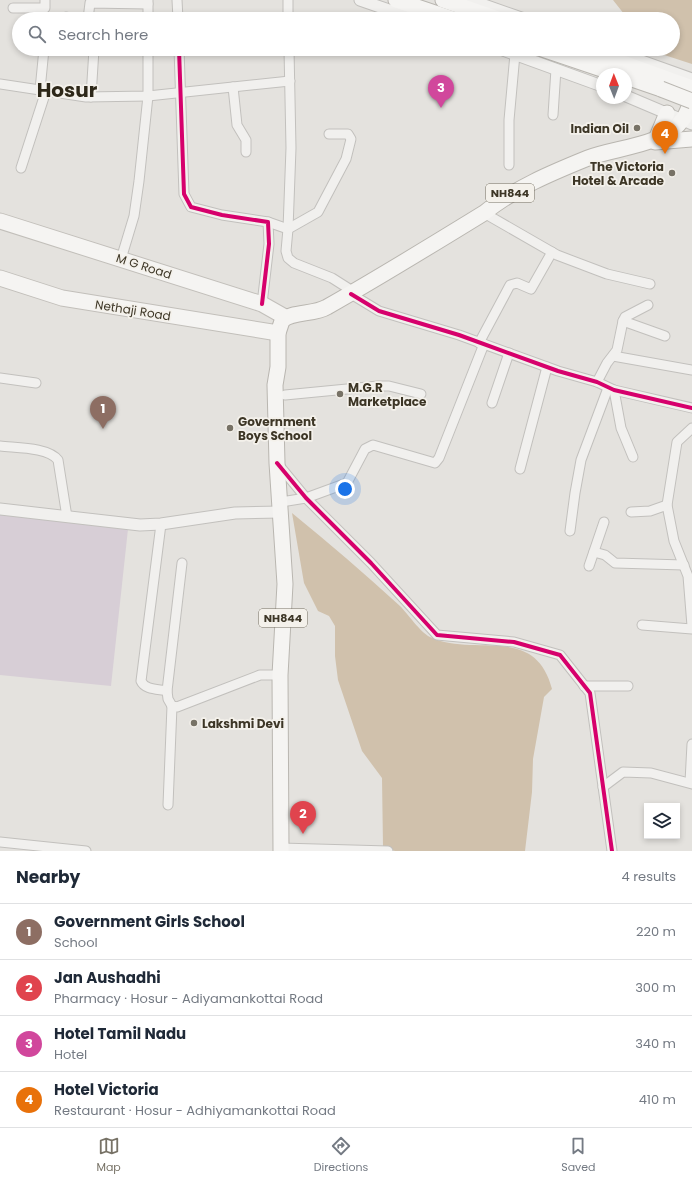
<!DOCTYPE html>
<meta charset="utf-8">
<style>
:root{--surface:#fff;--page:#f2f2f3;--text:#1f2937;--muted:#747a83;--line:#e0e1e3;--accent:#777266}
body{margin:0;font-family:Poppins,sans-serif;background:var(--page);color:var(--text)}
.controls{position:absolute;right:12px;bottom:12px;display:grid;overflow:hidden;border-radius:0px;box-shadow:0 2px 6px #0003}
.controls button{width:36px;height:36px;display:grid;place-items:center;padding:0;border:0;border-bottom:1px solid var(--line);background:var(--surface);color:var(--text);font:20px sans-serif}
.compass{position:absolute;left:596px;top:68px;width:36px;height:36px;border-radius:50%;background:var(--surface);box-shadow:0 2px 6px #0003;rotate:359deg}
.you{position:absolute;left:345px;top:489px;width:14px;height:14px;margin:-10px;border:3px solid #fff;border-radius:50%;background:#1a73e8;box-shadow:0 0 0 6px #1a73e833}
.badge{display:grid;place-items:center;width:26px;height:26px;border-radius:50%;background:var(--accent);color:#fff;font-size:13px;font-weight:700}
.pin{position:absolute;translate:-50% -33px;filter:drop-shadow(0 1px 2px #0008)}
.pin::after{content:'';position:absolute;top:21px;width:14px;height:12px;background:inherit;clip-path:polygon(0 0,100% 0,50% 100%)}
.list{margin:0;padding:0;list-style:none}
h2{display:flex;justify-content:space-between;align-items:center;height:52px;margin:0;padding:0 16px;font-size:17px}
h2 small{font-size:13px;font-weight:400;color:var(--muted)}
.list li{display:grid;grid-template-columns:26px 1fr auto;gap:12px;align-items:center;box-sizing:border-box;height:56px;padding:0 16px;border-top:1px solid var(--line)}
.list b{display:block;font-size:15px;white-space:nowrap}
.list p{margin:0;font-size:13px;white-space:nowrap;color:var(--muted)}
.list em{font-size:13px;font-style:normal;color:var(--muted)}
.icon{flex:none;width:22px;height:22px;fill:none;stroke:currentColor;stroke-width:2;stroke-linecap:round;stroke-linejoin:round}
.map{position:relative;flex:none;width:692px;height:851px;overflow:hidden}
.search{position:absolute;background:var(--surface);box-shadow:0 2px 6px #0003;left:12px;right:12px;top:12px;height:44px;display:flex;align-items:center;gap:10px;box-sizing:border-box;padding:0 14px;border-radius:22px;color:var(--muted);font-size:15px}
.sheet{height:276px;background:var(--surface)}
nav{display:flex;justify-content:space-around;align-items:center;box-sizing:border-box;height:56px;border-top:1px solid var(--line);background:var(--surface);font-size:11px;color:var(--muted)}
nav a{display:grid;justify-items:center;gap:2px}
nav .on{color:var(--accent)}
.map>svg:first-child{display:block}
.green{fill:#d7ced6}
.water{fill:#d0c1ac}
.lines{fill:none;stroke-linecap:round;stroke-linejoin:round}
.minor-casing{stroke:#c2c0bd;stroke-width:11}
.tertiary-casing{stroke:#c2c0bd;stroke-width:13}
.primary-casing{stroke:#c2bfba;stroke-width:17}
.trunk-casing{stroke:#b9b6b0;stroke-width:17}
.minor{stroke:#f1f0ee;stroke-width:9}
.tertiary{stroke:#f1f0ee;stroke-width:11}
.primary{stroke:#f5f4f2;stroke-width:15}
.trunk{stroke:#f5f4f2;stroke-width:15}
.trunk-bridge-casing{stroke:#b9b6b0;stroke-width:17;stroke-linecap:butt}
.trunk-bridge{stroke:#f5f4f2;stroke-width:15}
.cycleway-casing{stroke:#f4f1eb;stroke-width:6}
.cycleway{stroke:#d6006c;stroke-width:4}
.poi-dot{fill:#777266;stroke:#f4f1eb;stroke-width:1.5}
.labels{text-anchor:middle;dominant-baseline:central;stroke-width:3.5;stroke-linejoin:round;paint-order:stroke}
.shield{fill:#f4f1eb;stroke:#746e61;stroke-width:1}
.shield-label{font-size:11px;font-weight:bold;fill:#3d3626}
.poi-label{font-size:12px;font-weight:bold;fill:#3d3626;stroke:#f4f1eb;text-anchor:start}
.street-label{font-size:12px;fill:#3d3626;stroke:#f4f1eb}
.town-label{font-size:20px;font-weight:bold;fill:#2d2718;stroke:#f4f1eb}
</style>
<div class="map">
<svg width="692" height="851" viewBox="0 0 692 851">
<rect width="100%" height="100%" fill="#e4e2de"/>
<path class="green" d="M0,513L128,529L111,686L0,675Z"/>
<g class="water">
<path d="M613,0H692V64L652,51L650,49H673V19H628Z"/>
<path d="M292,513C329,543 365,574 400,606C408,614 420,632 430,637C474,658 535,623 552,689L544,697L533,759L532,792L525,851H395L383,847L382,778L362,751L338,680L335,656V626L329,616L318,611L304,583Z"/>
</g>
<g class="lines">
<defs>
<g id="minor">
<path d="M148,0V19"/>
<path d="M177,0L178,19"/>
<path d="M288,0V19"/>
<path d="M13,8H45V0"/>
<path d="M64,19L66,17L72,19"/>
<path d="M88,19L90,3L148,4"/>
<path d="M179,49L184,194L191,207L222,215L268,222L269,244L262,304"/>
<path d="M289,49L291,148L288,229L286,251L288,258L294,263L332,278L354,292"/>
<path d="M0,84L86,97L148,96L290,81"/>
<path d="M233,87L237,125L246,140V152"/>
<path d="M40,90L44,49"/>
<path d="M91,97L94,49"/>
<path d="M553,115L556,69"/>
<path d="M509,165V120L515,54"/>
<path d="M21,168L46,91"/>
<path d="M484,213L557,255L607,274L650,284"/>
<path d="M268,222L288,229L318,212L346,159L351,139L348,134H329"/>
<path d="M121,259L134,216L139,181L148,96V49"/>
<path d="M351,294L379,311L459,335L558,371L597,382L614,390L692,408"/>
<path d="M623,321L665,336"/>
<path d="M479,343L510,285L517,283L531,289L552,252"/>
<path d="M613,356L692,370"/>
<path d="M0,378L36,383"/>
<path d="M597,382L607,363L617,350L623,321L625,317L648,305"/>
<path d="M614,390L621,428L633,457"/>
<path d="M285,395L378,386H389L421,394"/>
<path d="M492,403L509,353"/>
<path d="M692,428L677,442L667,505L674,541L688,576L692,626"/>
<path d="M0,446C16,448 48,447 58,460L67,517"/>
<path d="M278,464L306,498L371,563L437,635L514,642L560,655L590,693L612,851"/>
<path d="M520,469L547,367"/>
<path d="M281,502L306,498L347,483L365,449L373,445L435,463L439,458L484,344"/>
<path d="M631,512L650,511L667,505"/>
<path d="M161,524L141,681C145,690 158,689 167,691L168,699L172,706L177,707L260,675H280"/>
<path d="M570,531L575,493L581,460L608,388"/>
<path d="M594,552L605,555L615,563L684,565"/>
<path d="M589,566L604,522"/>
<path d="M642,625L692,629"/>
<path d="M584,686H628"/>
<path d="M167,691L182,563"/>
<path d="M690,782L692,744"/>
<path d="M603,787L623,772L651,773L692,784"/>
<path d="M168,805L172,706"/>
<path d="M0,842L86,851"/>
<path d="M281,848L388,851"/>
</g>
<g id="tertiary">
<path d="M360,0L415,19"/>
<path d="M470,0L524,19"/>
<path d="M500,49L602,86"/>
<path d="M608,49L692,79"/>
<path d="M626,96L692,124"/>
<path d="M0,509L140,525L161,524L235,513L281,512"/>
</g>
<g id="primary">
<path d="M0,221L262,304L285,317"/>
<path d="M0,278L62,298L278,333"/>
</g>
<g id="trunk">
<path d="M396,0L453,19"/>
<path d="M443,0L498,19"/>
<path d="M542,49L616,74"/>
<path d="M584,49L692,88"/>
<path d="M626,77L661,89"/>
<path d="M657,137L667,113"/>
<path d="M655,142L692,139"/>
<path d="M281,851L280,675L285,584L277,463L275,385L278,367V333L282,321C291,311 314,315 327,307C380,277 432,245 484,213C515,188 551,173 588,158C616,147 665,146 683,119C687,114 689,106 692,100"/>
</g>
</defs>
<use href="#minor" class="minor-casing"/>
<use href="#tertiary" class="tertiary-casing"/>
<use href="#primary" class="primary-casing"/>
<use href="#trunk" class="trunk-casing"/>
<use href="#minor" class="minor"/>
<use href="#tertiary" class="tertiary"/>
<use href="#primary" class="primary"/>
<use href="#trunk" class="trunk"/>
<defs>
<path id="trunk-bridge" d="M661,89L692,101"/>
</defs>
<use href="#trunk-bridge" class="trunk-bridge-casing"/>
<use href="#trunk-bridge" class="trunk-bridge"/>
<defs>
<g id="cycleway">
<path d="M179,49L184,194L191,207L222,215L268,222L269,244L262,304"/>
<path d="M351,294L379,311L459,335L558,371L597,382L614,390L692,408"/>
<path d="M277,463L306,498L371,563L437,635L514,642L560,655L590,693L612,851"/>
</g>
</defs>
<use href="#cycleway" class="cycleway-casing"/>
<use href="#cycleway" class="cycleway"/>
</g>
<g class="poi-dot">
<circle cx="637" cy="128" r="4"/>
<circle cx="672" cy="173" r="4"/>
<circle cx="340" cy="394" r="4"/>
<circle cx="230" cy="428" r="4"/>
<circle cx="194" cy="723" r="4"/>
</g>
<g class="labels">
<g class="shield">
<rect x="486" y="184" width="48" height="18" rx="3"/>
<rect x="259" y="609" width="48" height="18" rx="3"/>
</g>
<g class="shield-label">
<text x="510" y="193">NH844</text>
<text x="283" y="618">NH844</text>
</g>
<g class="poi-label">
<text x="629" y="128" text-anchor="end">Indian Oil</text>
<text x="664" y="166" text-anchor="end">The Victoria<tspan x="664" dy="14">Hotel &amp; Arcade</tspan></text>
<text x="348" y="387">M.G.R<tspan x="348" dy="14">Marketplace</tspan></text>
<text x="238" y="421">Government<tspan x="238" dy="14">Boys School</tspan></text>
<text x="202" y="723">Lakshmi Devi</text>
</g>
<g class="street-label">
<text transform="translate(144 266) rotate(18)">M G Road</text>
<text transform="translate(133 310) rotate(9)">Nethaji Road</text>
</g>
<g class="town-label">
<text x="67" y="90">Hosur</text>
</g>
</g>
</svg>
<div class="controls">
<button><svg class="icon" aria-label="layers" viewBox="0 0 24 24"><path d="M12 4l9 5-9 5-9-5zM3 14l9 5 9-5"/></svg></button>
</div>
<svg class="compass" viewBox="-18 -18 36 36"><path d="M0-13l5 13h-10z" fill="#e53935"/><path d="M0 13l5-13h-10z" fill="#747a83"/></svg>
<div class="you"></div>
<div class="pin badge" style="left:103px;top:429px;background:#8d6e63">1</div>
<div class="pin badge" style="left:303px;top:834px;background:#e0444e">2</div>
<div class="pin badge" style="left:441px;top:108px;background:#d1479c">3</div>
<div class="pin badge" style="left:665px;top:154px;background:#e8710a">4</div>
<div class="search"><svg class="icon" aria-label="search" viewBox="0 0 24 24"><circle cx="10" cy="10" r="6"/><path d="M15 15l6 6"/></svg>Search here</div>
</div>
<section class="sheet">
<h2>Nearby<small>4 results</small></h2>
<ul class="list">
<li><span class="badge" style="background:#8d6e63">1</span><div><b>Government Girls School</b><p>School</p></div><em>220 m</em></li>
<li><span class="badge" style="background:#e0444e">2</span><div><b>Jan Aushadhi</b><p>Pharmacy · Hosur - Adiyamankottai Road</p></div><em>300 m</em></li>
<li><span class="badge" style="background:#d1479c">3</span><div><b>Hotel Tamil Nadu</b><p>Hotel</p></div><em>340 m</em></li>
<li><span class="badge" style="background:#e8710a">4</span><div><b>Hotel Victoria</b><p>Restaurant · Hosur - Adhiyamankottai Road</p></div><em>410 m</em></li>
</ul>
</section>
<nav>
<a class="on"><svg class="icon" aria-label="map" viewBox="0 0 24 24"><path d="M3 6l6-2 6 2 6-2v14l-6 2-6-2-6 2zM9 4v14M15 6v14"/></svg>Map</a>
<a><svg class="icon" aria-label="directions" viewBox="0 0 24 24"><path d="M12 3l9 9-9 9-9-9zM9 14v-3h6M13 9l2 2-2 2"/></svg>Directions</a>
<a><svg class="icon" aria-label="saved" viewBox="0 0 24 24"><path d="M7 4h10v16l-5-4-5 4z"/></svg>Saved</a>
</nav>
